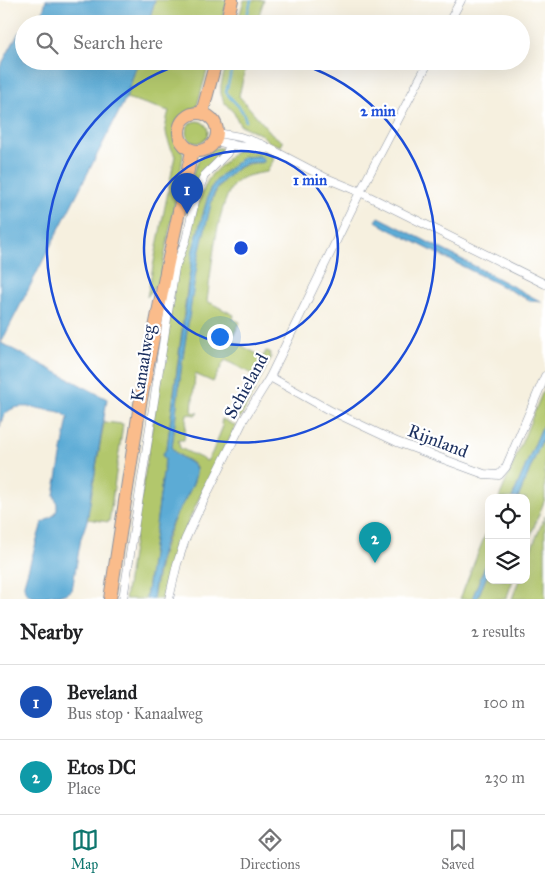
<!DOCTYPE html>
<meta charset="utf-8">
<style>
:root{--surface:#fff;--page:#f2f2f2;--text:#202124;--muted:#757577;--line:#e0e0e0;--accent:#0f766e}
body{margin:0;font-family:"IM FELL Great Primer",serif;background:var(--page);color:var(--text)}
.controls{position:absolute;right:15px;bottom:15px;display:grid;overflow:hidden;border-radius:10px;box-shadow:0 5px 20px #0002}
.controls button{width:45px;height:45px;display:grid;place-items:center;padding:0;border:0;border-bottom:1px solid var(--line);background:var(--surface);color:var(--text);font:25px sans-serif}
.you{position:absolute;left:219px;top:336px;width:18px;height:18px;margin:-12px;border:4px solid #fff;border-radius:50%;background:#1a73e8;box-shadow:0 0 0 8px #1a73e833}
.badge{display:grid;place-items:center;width:32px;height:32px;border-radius:50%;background:var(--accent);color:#fff;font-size:16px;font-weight:700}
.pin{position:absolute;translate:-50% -41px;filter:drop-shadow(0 1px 2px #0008)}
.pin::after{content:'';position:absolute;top:26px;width:18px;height:15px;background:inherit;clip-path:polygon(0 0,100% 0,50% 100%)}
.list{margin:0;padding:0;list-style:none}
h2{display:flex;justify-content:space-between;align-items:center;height:65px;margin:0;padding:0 20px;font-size:21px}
h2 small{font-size:16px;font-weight:400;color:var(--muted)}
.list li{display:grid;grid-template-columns:32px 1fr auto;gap:15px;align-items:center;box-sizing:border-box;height:75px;padding:0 20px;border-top:1px solid var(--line)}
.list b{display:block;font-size:19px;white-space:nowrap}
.list p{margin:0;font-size:16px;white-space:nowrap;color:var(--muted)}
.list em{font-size:16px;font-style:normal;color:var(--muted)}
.icon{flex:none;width:28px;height:28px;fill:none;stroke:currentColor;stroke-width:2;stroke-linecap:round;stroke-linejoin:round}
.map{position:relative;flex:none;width:545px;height:599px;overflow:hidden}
.search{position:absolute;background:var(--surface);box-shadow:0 5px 20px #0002;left:15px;right:15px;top:15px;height:55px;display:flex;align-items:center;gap:12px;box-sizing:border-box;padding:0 18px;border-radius:28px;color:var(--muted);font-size:19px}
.sheet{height:215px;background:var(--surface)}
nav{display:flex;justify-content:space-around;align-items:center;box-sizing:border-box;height:70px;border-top:1px solid var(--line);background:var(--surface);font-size:14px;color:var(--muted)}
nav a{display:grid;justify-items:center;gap:2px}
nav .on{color:var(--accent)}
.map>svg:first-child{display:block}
.green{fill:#b2c76c;stroke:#667b65}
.water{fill:#5babd5;stroke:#3b6d9a}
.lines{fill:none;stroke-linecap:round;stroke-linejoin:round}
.stream{stroke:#5babd5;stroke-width:2.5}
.minor-casing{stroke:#88909e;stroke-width:9}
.primary-casing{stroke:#88909e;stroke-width:14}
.minor{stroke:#fff;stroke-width:8}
.primary{stroke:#fabc8b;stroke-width:12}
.ring{fill:none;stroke:#1d4ed8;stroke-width:2.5}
.labels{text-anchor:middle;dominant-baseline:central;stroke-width:4.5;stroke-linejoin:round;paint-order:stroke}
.street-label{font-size:18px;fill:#1b2f5e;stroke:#fff}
.centre{fill:#1d4ed8;stroke:#fff;stroke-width:2.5}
.ring-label{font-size:15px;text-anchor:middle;font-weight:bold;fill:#1d4ed8;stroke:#fff;stroke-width:4.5;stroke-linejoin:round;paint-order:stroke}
</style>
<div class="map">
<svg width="545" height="599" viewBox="0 0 545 599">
<rect width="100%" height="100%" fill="#fff"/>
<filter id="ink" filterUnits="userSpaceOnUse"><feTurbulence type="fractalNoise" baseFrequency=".02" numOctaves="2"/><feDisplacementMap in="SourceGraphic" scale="10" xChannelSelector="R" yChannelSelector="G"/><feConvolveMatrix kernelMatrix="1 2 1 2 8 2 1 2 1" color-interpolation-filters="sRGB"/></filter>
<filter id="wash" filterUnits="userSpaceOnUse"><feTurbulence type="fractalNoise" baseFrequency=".0096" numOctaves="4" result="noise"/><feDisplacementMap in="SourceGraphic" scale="20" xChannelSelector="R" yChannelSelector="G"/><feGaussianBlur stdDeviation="1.12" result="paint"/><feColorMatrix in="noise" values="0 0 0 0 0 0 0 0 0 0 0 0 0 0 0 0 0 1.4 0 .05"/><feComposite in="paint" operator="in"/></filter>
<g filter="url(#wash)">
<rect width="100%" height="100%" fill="#f6f0df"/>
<g class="green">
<path d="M155,0H228L220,24H148Z"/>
<path d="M244,0H264L256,24H237Z"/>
<path d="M138,61H208L207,71L197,106L180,116L176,123L175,136L182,148L183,156L179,181L160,280L147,297L175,156C166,138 163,130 169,111L126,98Z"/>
<path d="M227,61H247L239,96L272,134L283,142L281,146L269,142L262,135L240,125L234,113L224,102L221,94V85Z"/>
<circle cx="197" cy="132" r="11"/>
<path d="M215,148H221L222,152C203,168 197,190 189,213H186C187,198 192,167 202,156C205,153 211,151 215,148Z"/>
<path d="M237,150L261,152L274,156L273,161L267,172C259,173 243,176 237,181C217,198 211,274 207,301L234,315L233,319L240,322L231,340L263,357L266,351L270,352L271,358L240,418L234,415L254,375L225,360L213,382L195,374L192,412L198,413L196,415L187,414L184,440H178L180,448L207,461L212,453L223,426L221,424L222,419L236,426C209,480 173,540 165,599H153C159,564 164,539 180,507C185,498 199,477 196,467C193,461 177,456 172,448C178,392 185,335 194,279C199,251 203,212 218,188C227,173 244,161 262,163L259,156L243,157L219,177L210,189L188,281L167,448L163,455L165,459L146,599H125L177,270L200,198L207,182L212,174Z"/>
<path d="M545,386V420L512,498H499Z"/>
<path d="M104,422L123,424L109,522L87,519Z"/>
<path d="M545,433V499L526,547V498H518Z"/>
<path d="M545,516V599H512L519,580H526V562Z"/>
<path d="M489,525V556L472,599H460Z"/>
<path d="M489,571V580H513L506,599H477Z"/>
</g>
<g class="water">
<path d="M46,0H155L148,24H40Z"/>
<path d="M19,32H24V61H138L126,98L1,343L107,399L87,521L81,538L72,590C62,598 59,593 49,596C37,599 24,599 24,584L42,523L54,515L57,510V504L54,495L68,418C63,411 55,411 47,410C28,406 4,401 0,427V67Z"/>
<path d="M259,156L264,159V162L247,163L236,169L219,185L213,196L198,259L181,370L172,448C177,458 189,459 196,468C197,486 177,510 170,527C160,550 156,575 153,599H146L165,459L162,455L167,448L193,249L210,189L219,177L243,157Z"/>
<path d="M379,217L463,260L542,302L531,301L387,228L376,221Z"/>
<path d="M545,420V433L518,498H512Z"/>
<path d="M489,556V571L477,599H472Z"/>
</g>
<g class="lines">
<g class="stream">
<path d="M245,24L251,0"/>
<path d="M234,61L226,92C234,104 242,105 246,121"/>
</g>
</g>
</g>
<g filter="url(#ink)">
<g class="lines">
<defs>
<g id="minor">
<path d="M448,24L461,0"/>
<path d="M217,133L240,137L261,144L326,178L360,192L545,284"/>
<path d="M215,141L238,146L266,149"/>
<path d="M270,377L329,410L397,442L484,474L499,475L506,467L545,376"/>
<path d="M123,599L175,268L186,240L195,201L204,176L227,153L230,144"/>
<path d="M169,599L177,564L185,540L197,514L244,419L270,377L360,192L429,61"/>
</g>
<g id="primary">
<path d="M226,24L232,0"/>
<circle cx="198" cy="132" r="19"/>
<path d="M202,113L216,61"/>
<path d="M110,599L140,404L167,267L192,151"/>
</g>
</defs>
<use href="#minor" class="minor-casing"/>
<use href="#primary" class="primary-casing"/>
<use href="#minor" class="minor"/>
<use href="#primary" class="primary"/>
</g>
</g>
<g class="ring">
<circle cx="241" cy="248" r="97"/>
<path d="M294 62A194 194 0 1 1 188 62"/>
</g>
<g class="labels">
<g class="street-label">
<text transform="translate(143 363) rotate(-81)">Kanaalweg</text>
<text transform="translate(246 386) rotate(-61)">Schieland</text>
<text transform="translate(438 441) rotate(21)">Rijnland</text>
</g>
</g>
<circle cx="241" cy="248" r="8" class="centre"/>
<g class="ring-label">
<text x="378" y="116">2 min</text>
<text x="310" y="185">1 min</text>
</g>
</svg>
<div class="controls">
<button><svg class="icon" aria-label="locate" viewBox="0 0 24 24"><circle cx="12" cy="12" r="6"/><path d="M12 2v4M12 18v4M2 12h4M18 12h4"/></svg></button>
<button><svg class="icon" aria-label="layers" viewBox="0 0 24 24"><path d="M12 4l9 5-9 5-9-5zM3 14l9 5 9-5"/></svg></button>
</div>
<div class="you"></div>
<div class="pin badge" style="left:187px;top:214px;background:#1a4fb4">1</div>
<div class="pin badge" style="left:375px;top:563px;background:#0f9aa8">2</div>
<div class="search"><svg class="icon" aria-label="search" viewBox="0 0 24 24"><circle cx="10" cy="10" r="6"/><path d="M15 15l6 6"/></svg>Search here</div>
</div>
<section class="sheet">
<h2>Nearby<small>2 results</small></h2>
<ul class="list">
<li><span class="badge" style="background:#1a4fb4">1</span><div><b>Beveland</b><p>Bus stop · Kanaalweg</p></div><em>100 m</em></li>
<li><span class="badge" style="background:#0f9aa8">2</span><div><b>Etos DC</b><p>Place</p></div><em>230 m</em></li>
</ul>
</section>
<nav>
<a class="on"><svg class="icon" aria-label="map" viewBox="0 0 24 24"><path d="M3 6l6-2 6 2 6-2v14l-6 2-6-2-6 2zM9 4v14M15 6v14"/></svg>Map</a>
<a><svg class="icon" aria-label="directions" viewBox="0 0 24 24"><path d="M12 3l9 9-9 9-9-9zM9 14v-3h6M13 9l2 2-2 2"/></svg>Directions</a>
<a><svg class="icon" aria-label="saved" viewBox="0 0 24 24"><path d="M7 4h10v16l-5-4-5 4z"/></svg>Saved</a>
</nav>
